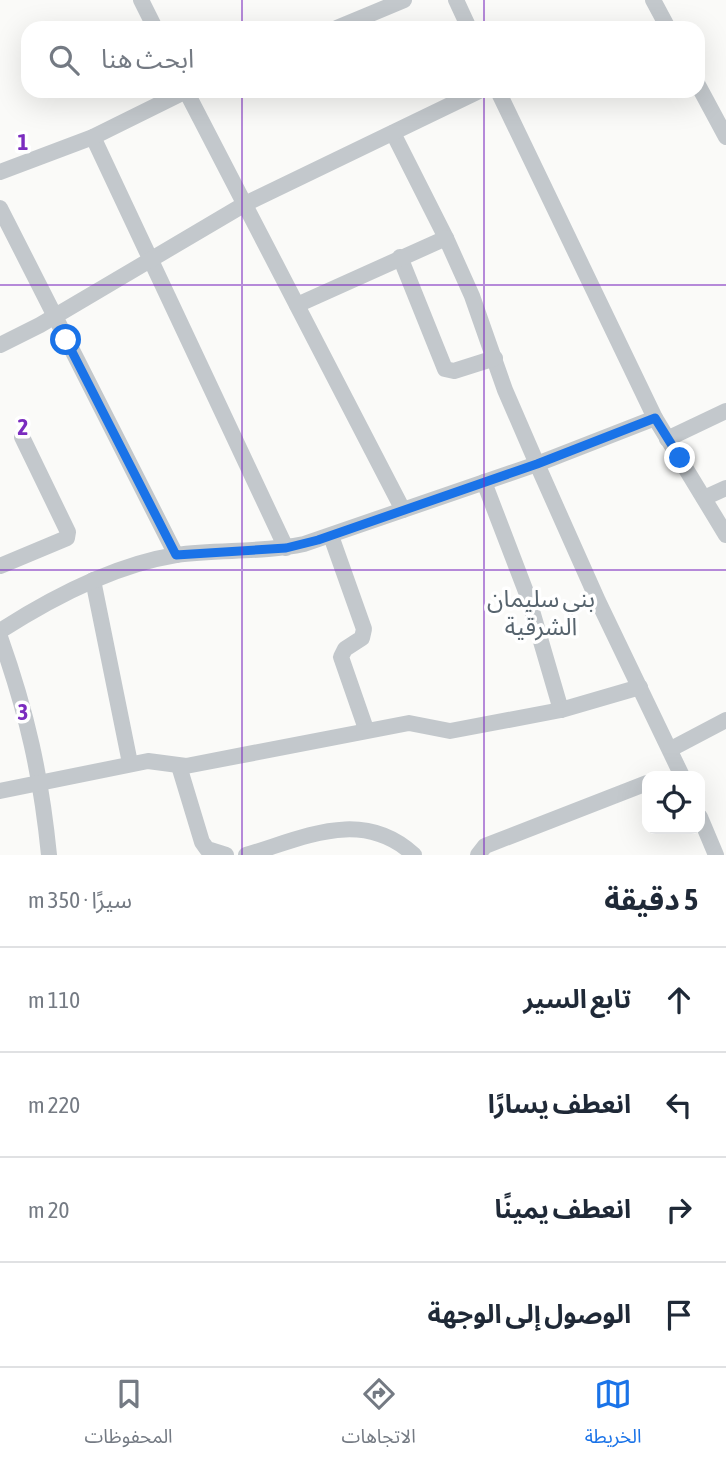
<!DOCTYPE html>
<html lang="ar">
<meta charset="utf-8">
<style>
:root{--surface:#fff;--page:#f6f6f7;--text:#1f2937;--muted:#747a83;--line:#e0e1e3;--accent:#1a73e8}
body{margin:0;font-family:"Asap Condensed","Noto Sans Arabic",sans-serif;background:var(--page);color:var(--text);direction:rtl}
.controls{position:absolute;right:21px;bottom:21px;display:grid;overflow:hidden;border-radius:14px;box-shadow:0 7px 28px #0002}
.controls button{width:63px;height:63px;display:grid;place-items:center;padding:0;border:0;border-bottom:2px solid var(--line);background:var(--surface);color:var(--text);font:35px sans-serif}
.stop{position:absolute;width:21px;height:21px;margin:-16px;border:5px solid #1a73e8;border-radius:50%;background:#fff}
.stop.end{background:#1a73e8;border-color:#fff;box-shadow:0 2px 7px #0008}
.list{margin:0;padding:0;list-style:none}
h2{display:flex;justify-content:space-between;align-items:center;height:91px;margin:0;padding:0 28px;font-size:30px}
h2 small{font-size:23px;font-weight:400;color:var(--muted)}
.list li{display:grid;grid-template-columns:46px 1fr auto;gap:21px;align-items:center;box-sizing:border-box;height:105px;padding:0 28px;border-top:2px solid var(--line)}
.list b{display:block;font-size:26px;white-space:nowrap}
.list em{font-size:23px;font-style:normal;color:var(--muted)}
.icon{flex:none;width:38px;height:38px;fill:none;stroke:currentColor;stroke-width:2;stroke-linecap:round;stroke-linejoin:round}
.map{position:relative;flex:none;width:726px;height:855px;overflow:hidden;direction:ltr}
.search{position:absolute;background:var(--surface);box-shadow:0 7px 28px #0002;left:21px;right:21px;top:21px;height:77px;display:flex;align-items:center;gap:18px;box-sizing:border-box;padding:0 24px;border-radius:21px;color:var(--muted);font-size:26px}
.sheet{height:511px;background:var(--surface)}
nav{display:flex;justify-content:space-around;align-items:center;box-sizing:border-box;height:98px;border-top:2px solid var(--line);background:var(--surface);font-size:19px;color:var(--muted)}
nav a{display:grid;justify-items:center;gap:4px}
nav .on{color:var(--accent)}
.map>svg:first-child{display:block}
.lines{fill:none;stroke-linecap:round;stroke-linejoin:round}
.street{stroke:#c3c8cc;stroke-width:16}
.route{stroke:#1a73e8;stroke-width:9}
.grid{fill:none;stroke:#7b2cbf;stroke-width:2;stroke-opacity:0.55}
.labels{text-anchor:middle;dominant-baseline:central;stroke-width:7;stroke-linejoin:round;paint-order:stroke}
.quarter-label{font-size:24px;fill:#57646e;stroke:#fff}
.grid-label{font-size:23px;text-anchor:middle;font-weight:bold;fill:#7b2cbf;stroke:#fff;stroke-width:7;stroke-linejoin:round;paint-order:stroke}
</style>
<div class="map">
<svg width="726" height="855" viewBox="0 0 726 855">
<rect width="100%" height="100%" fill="#fafaf8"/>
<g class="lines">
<g class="street">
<path d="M141,0L155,28"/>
<path d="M456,0L469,28"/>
<path d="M653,0L668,28"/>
<path d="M337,28L404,0"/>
<path d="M698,85L726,137"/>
<path d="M186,91L403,510"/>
<path d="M498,91L655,418L726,535"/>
<path d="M393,133L446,238L472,296L505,390L537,464L598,601L682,776"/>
<path d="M93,137L286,548"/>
<path d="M0,172L93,137L186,91"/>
<path d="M0,208L176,555"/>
<path d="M400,257L445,369L454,371L495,358"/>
<path d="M297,305L446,238"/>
<path d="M0,345L40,325L245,204L479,91"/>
<path d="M667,439L726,411"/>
<path d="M484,482L528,597L561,710"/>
<path d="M704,498L726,488"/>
<path d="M331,536L364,629L362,638L345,649L341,657L366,729"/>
<path d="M0,566L67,538L68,532L22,437"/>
<path d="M93,580L130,763"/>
<path d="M0,631C53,597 114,565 176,555C219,549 262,553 304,544L537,464L655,418"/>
<path d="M0,637C27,713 41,775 49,855"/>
<path d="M671,749L726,720"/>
<path d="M179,766L202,842L207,849L226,855"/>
<path d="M0,791L148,761L186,766L409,723L450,731L561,710L640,687"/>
<path d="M700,817L716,855"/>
<path d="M246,855C304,838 362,807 414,855"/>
<path d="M478,855L485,846L647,783"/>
</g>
</g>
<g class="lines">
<path class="route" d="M66,340L176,555L286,548L318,540L537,464L655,418L680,458"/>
</g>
<path class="grid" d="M242,0V28M484,0V28M242,91V855M484,91V855M0,285H726M0,570H726"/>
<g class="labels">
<g class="quarter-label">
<text x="541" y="598">بني سليمان<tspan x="541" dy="28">الشرقية</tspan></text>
</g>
</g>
<g class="grid-label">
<text x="23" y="150">1</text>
<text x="23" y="435">2</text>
<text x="23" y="720">3</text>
</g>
</svg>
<div class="controls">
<button><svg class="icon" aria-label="locate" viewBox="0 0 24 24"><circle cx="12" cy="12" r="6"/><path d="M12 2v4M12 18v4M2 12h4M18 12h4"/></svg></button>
</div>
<div class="stop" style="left:66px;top:340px"></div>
<div class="stop end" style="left:680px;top:458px"></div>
<div class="search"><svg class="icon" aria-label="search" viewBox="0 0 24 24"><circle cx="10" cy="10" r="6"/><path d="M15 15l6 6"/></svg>ابحث هنا</div>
</div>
<section class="sheet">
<h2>5 دقيقة<small>سيرًا · 350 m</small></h2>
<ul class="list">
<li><svg class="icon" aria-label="ahead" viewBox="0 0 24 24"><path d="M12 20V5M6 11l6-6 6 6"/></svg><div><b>تابع السير</b></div><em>110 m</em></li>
<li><svg class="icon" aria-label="left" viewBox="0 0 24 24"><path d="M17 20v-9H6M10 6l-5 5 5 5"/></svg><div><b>انعطف يسارًا</b></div><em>220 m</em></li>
<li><svg class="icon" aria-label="right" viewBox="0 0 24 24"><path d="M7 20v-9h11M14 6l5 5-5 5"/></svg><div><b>انعطف يمينًا</b></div><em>20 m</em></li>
<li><svg class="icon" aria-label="arrive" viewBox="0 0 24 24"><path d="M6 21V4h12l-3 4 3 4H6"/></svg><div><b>الوصول إلى الوجهة</b></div></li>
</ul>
</section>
<nav>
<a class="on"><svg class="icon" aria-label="map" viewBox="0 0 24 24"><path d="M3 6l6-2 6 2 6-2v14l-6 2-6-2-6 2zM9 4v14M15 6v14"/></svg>الخريطة</a>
<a><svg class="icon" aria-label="directions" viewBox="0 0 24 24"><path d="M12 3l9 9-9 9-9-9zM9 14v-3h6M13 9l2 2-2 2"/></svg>الاتجاهات</a>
<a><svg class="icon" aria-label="saved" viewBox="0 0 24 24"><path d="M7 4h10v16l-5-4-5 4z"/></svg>المحفوظات</a>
</nav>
